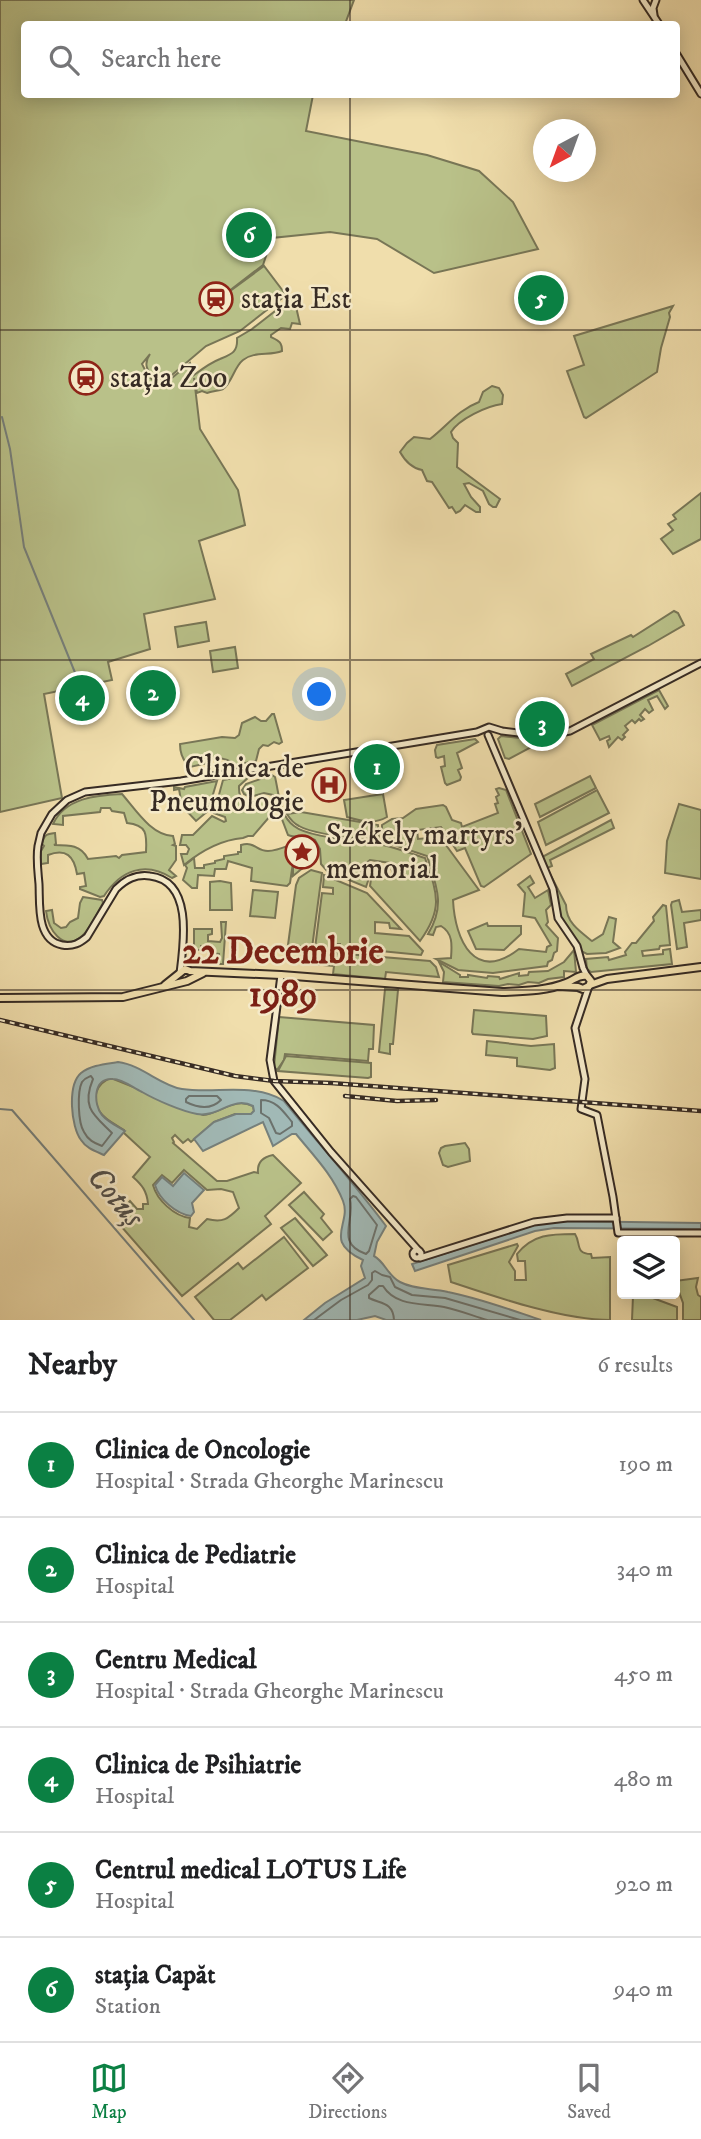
<!DOCTYPE html>
<meta charset="utf-8">
<style>
:root{--surface:#fff;--page:#f2f2f2;--text:#202124;--muted:#757577;--line:#e0e0e0;--accent:#0b8043}
body{margin:0;font-family:"IM FELL DW Pica",serif;background:var(--page);color:var(--text)}
.controls{position:absolute;right:21px;bottom:21px;display:grid;overflow:hidden;border-radius:7px;box-shadow:0 4px 18px #0003}
.controls button{width:63px;height:63px;display:grid;place-items:center;padding:0;border:0;border-bottom:2px solid var(--line);background:var(--surface);color:var(--text);font:35px sans-serif}
.compass{position:absolute;left:533px;top:119px;width:63px;height:63px;border-radius:50%;background:var(--surface);box-shadow:0 4px 18px #0003;rotate:221deg}
.you{position:absolute;left:320px;top:695px;width:24px;height:24px;margin:-18px;border:5px solid #fff;border-radius:50%;background:#1a73e8;box-shadow:0 0 0 10px #1a73e833}
.badge{display:grid;place-items:center;width:46px;height:46px;border-radius:50%;background:var(--accent);color:#fff;font-size:23px;font-weight:700}
.pin{position:absolute;translate:-50% -50%;border:4px solid #fff;box-shadow:0 2px 7px #0006}
.list{margin:0;padding:0;list-style:none}
h2{display:flex;justify-content:space-between;align-items:center;height:91px;margin:0;padding:0 28px;font-size:30px}
h2 small{font-size:23px;font-weight:400;color:var(--muted)}
.list li{display:grid;grid-template-columns:46px 1fr auto;gap:21px;align-items:center;box-sizing:border-box;height:105px;padding:0 28px;border-top:2px solid var(--line)}
.list b{display:block;font-size:26px;white-space:nowrap}
.list p{margin:0;font-size:23px;white-space:nowrap;color:var(--muted)}
.list em{font-size:23px;font-style:normal;color:var(--muted)}
.icon{flex:none;width:38px;height:38px;fill:none;stroke:currentColor;stroke-width:2;stroke-linecap:round;stroke-linejoin:round}
.map{position:relative;flex:none;width:701px;height:1320px;overflow:hidden}
.search{position:absolute;background:var(--surface);box-shadow:0 4px 18px #0003;left:21px;right:21px;top:21px;height:77px;display:flex;align-items:center;gap:18px;box-sizing:border-box;padding:0 24px;border-radius:7px;color:var(--muted);font-size:26px}
.sheet{height:721px;background:var(--surface)}
nav{display:flex;justify-content:space-around;align-items:center;box-sizing:border-box;height:98px;border-top:2px solid var(--line);background:var(--surface);font-size:19px;color:var(--muted)}
nav a{display:grid;justify-items:center;gap:4px}
nav .on{color:var(--accent)}
.map>svg:first-child{display:block}
.green{fill:#b9c189;stroke:#787656;stroke-width:2;fill-rule:evenodd}
.water{fill:#a1b9b6;stroke:#76807c;stroke-width:2}
.lines{fill:none;stroke-linecap:round;stroke-linejoin:round}
.shore{stroke:#6c726d;stroke-width:2}
.stream{stroke:#76807c;stroke-width:2}
.secondary-casing{stroke:#362b24;stroke-width:9}
.primary-casing{stroke:#362b24;stroke-width:10}
.secondary{stroke:#f5eac9;stroke-width:5}
.primary{stroke:#f0deac;stroke-width:6}
.rail-casing{stroke:#362b24;stroke-width:4.5}
.rail{stroke:#f5eac9;stroke-width:2;stroke-dasharray:5;stroke-linecap:butt}
.grid{fill:none;stroke:#362b24;stroke-width:2;stroke-opacity:0.55}
.labels{text-anchor:middle;dominant-baseline:central;stroke-width:5;stroke-linejoin:round;paint-order:stroke}
.poi-label{font-size:30px;fill:#362b24;stroke:#f5eac9;text-anchor:start}
.water-label{font-size:32px;font-style:italic;fill:#514e48;stroke:#f5eac9}
.district-label{font-size:37px;font-weight:bold;fill:#7a1f14;stroke:#f5eac9}
</style>
<div class="map">
<svg width="701" height="1320" viewBox="0 0 701 1320">
<rect width="100%" height="100%" fill="#f0deac"/>
<filter id="stains"><feTurbulence type="fractalNoise" baseFrequency=".00286" numOctaves="4"/><feColorMatrix values="0 0 0 0 .2 0 0 0 0 .09 0 0 0 0 .02 0 0 0 .5 -.17"/></filter>
<radialGradient id="worn" r=".72"><stop offset=".6" stop-color="#630" stop-opacity="0"/><stop offset="1" stop-color="#630" stop-opacity=".3"/></radialGradient>
<g class="green">
<path d="M0,0H354L345,24H24V94L313,95L306,131L427,155L479,171L513,202L538,249L434,273L377,239L330,232L272,238L263,265L211,305L264,266L286,295L240,331L206,346L166,380L155,379C147,371 143,364 150,354L142,364L148,376L156,383L167,382L190,363L194,375C202,369 212,362 220,359C232,354 238,352 237,338L252,329L293,297L294,298L300,324L292,323L290,329L281,328L271,335V337C279,341 282,342 282,351C270,356 254,351 243,360C234,367 232,383 223,389C219,391 212,391 207,393L202,391L197,393L194,378L200,429L238,490L245,525L199,541L215,599L144,614L150,649L108,662L112,680L44,694L62,798L0,812Z"/>
<path d="M673,306L669,313L670,317L661,348L657,372L586,418L584,417L567,371L584,365L574,336Z"/>
<path d="M492,386L499,388L503,395L502,404C487,406 459,419 451,432L453,438L458,443L457,467L500,499L496,507H493L489,504L483,491L469,483L464,484L471,497L480,507V512H476L465,505L460,511L456,513L452,507L449,508L432,482L427,481L422,470C411,468 405,461 400,452L407,443L414,437L430,439C447,426 458,410 479,402L483,392Z"/>
<path d="M701,493V539L673,554L661,539L673,530L668,524L676,519L673,515Z"/>
<path d="M674,611L678,613L684,625L648,646L572,686L566,674L594,659L591,654L631,635L633,637Z"/>
<path d="M206,622L209,641L178,647L175,627Z"/>
<path d="M235,647L238,668L213,672L210,651Z"/>
<path d="M659,690L668,706L665,709L657,696L648,700L653,710L649,713L645,709L640,715L644,719L641,721L639,719L635,723L632,720L625,726L628,730L623,735L625,737L622,740L618,737L609,747L607,741L610,739L609,736L600,740L592,725Z"/>
<path d="M272,714H274L282,742L279,744L274,742L268,746L263,745L259,749L256,761L235,765C228,758 220,757 210,759L208,763L190,767C183,761 180,753 180,744L222,737L235,738L239,735L242,723L255,717L261,721H266Z"/>
<path d="M501,736L539,740V743L509,759L505,758L498,739Z"/>
<path d="M475,739L478,742L457,753L462,768L458,770L461,777L460,780L447,785L445,783L441,767L445,766L444,756L438,758L436,757L435,750L437,745Z"/>
<path d="M267,772L249,777L239,786C238,809 255,799 268,799L273,805L271,815L253,836H248L243,838C220,840 201,851 184,865L181,854H187L189,849L186,845H180L182,835H193L212,816L224,822L226,821L225,817L214,813L223,780Z"/>
<path d="M272,775L275,777C279,793 279,815 294,826C309,838 358,840 378,844C394,847 410,853 425,858C437,893 444,908 420,941L370,886L371,879L376,871L391,877L393,875L390,863L370,860L365,864L368,881L366,887L327,871L321,864L320,849L315,840C304,834 297,839 288,835L280,814L279,803L273,795L264,793L250,797L244,794L242,790L246,784Z"/>
<path d="M590,776L596,788L540,817L535,804Z"/>
<path d="M217,781L208,811L196,821L182,806L179,789L174,790V787L184,789L185,787Z"/>
<path d="M499,788L506,790L531,854L484,887L481,886L465,848L457,851L441,827L417,830L418,839L440,837L479,890L453,900C455,941 475,983 519,949L546,952L547,947L551,945L535,918L523,916L525,893L518,885L530,876L534,883L528,887L535,898L548,890L551,905L546,910L548,922L546,925L558,938L557,951L554,953L552,960L548,962L547,966L493,973L458,970L436,959L451,958C452,945 453,933 441,926L436,927L433,935L428,934C446,905 436,885 427,856L382,841V825L392,819L403,818L416,809L443,805L446,807L452,820L461,823L462,827L498,813L495,804L498,803L496,797L499,795L496,789Z"/>
<path d="M597,790L609,813L546,845L538,822Z"/>
<path d="M122,794C136,810 151,835 173,836L175,844L173,845L176,846V860L169,870L176,876L172,878C145,861 121,870 104,896L100,897L80,889V887L86,886L84,873L77,874C74,856 66,848 48,855V863L41,864V851L44,846L42,844C44,835 46,834 55,833L56,844L54,845C70,845 81,845 88,859L116,856L119,858L122,855L146,852C147,834 147,825 127,823L124,813L112,811L110,808H101L100,812L63,816V825L53,824C65,798 96,795 122,794Z"/>
<path d="M383,794L387,817C373,825 361,821 347,817L344,800Z"/>
<path d="M679,804L701,810V879L665,873L667,841Z"/>
<path d="M301,812L378,825L379,841C360,839 314,835 299,826C293,823 290,819 287,814Z"/>
<path d="M611,820L614,828L550,860L552,866L547,868L566,905C566,922 579,931 592,941L603,934L609,917L616,919L613,942L620,948L606,953L587,954L581,951L562,923L542,859L544,856Z"/>
<path d="M301,841L309,843L314,854L310,862L293,876V863L290,883L287,886L251,881L252,868L228,861L226,869H215L214,876L198,875L197,888H192L183,880L187,868L185,865L194,858L195,868H204V865L215,863V861L224,859V856L238,854V852H241V845C255,841 256,851 268,851C278,851 291,844 301,841Z"/>
<path d="M311,870L322,873L312,948L288,945L296,885L299,878Z"/>
<path d="M324,875L367,893L401,929L390,928L389,923L375,922V933L409,936L423,951L421,955L340,947V944H335L334,953L430,961L436,967L439,977L386,972L385,979L333,974L334,966L313,964L322,893L333,894V888L323,887Z"/>
<path d="M220,881L231,883L232,910H210V882Z"/>
<path d="M253,890L278,892L275,918L250,916Z"/>
<path d="M83,897L102,900L103,903C97,913 91,928 82,936C62,953 48,928 46,911L52,910L54,923L61,928L66,927L70,922L78,918L80,903Z"/>
<path d="M679,900L682,912L701,910V920L684,923L687,947L677,949L671,905L672,902Z"/>
<path d="M663,905L666,906L670,945L660,946L659,949L642,951L643,956L663,954V950L670,949L672,964L591,972L587,969L586,959L608,957L609,960L626,955L625,952L632,943H636L654,921L653,917Z"/>
<path d="M221,922H226L223,964H219V954L210,953V947L201,946V950H194V929H212V934L208,935V941L220,942L222,938Z"/>
<path d="M487,923L488,926H521V934L504,950L476,949L468,931Z"/>
<path d="M574,950L576,972L564,971V977L548,979L539,983L528,982L519,985L508,984L499,986L443,982L444,972L439,962L460,975V977H468V975L487,978L488,976L499,977L500,979L519,973V976L528,975L529,972L548,971L564,962Z"/>
<path d="M385,989L398,990L393,1044H390V1054L379,1052Z"/>
<path d="M474,1010L546,1016L547,1036L533,1039L473,1034L472,1032Z"/>
<path d="M279,1017L374,1025L373,1049H369L368,1061L285,1054L284,1060L277,1070L274,1067Z"/>
<path d="M487,1041L531,1046L554,1044L555,1068L550,1070L517,1066V1058L486,1055Z"/>
<path d="M286,1056L371,1063V1077L368,1078L278,1071Z"/>
<path d="M111,1078L203,1115C221,1113 234,1097 253,1106L254,1111L251,1114H235L214,1122L191,1142L188,1139L183,1143L175,1135L172,1138L174,1142L173,1143L217,1181H227L254,1172L258,1173C257,1163 263,1157 273,1155L301,1183L265,1216L271,1224L182,1296L120,1225L124,1220L118,1215L130,1201L137,1209H143V1204H148C147,1191 142,1185 133,1177L150,1157L124,1133V1130C117,1125 105,1120 100,1112C91,1099 96,1083 111,1078ZM184,1170L207,1190L221,1189L233,1192L239,1208C228,1219 223,1223 207,1219L197,1229L189,1227L190,1218C174,1216 157,1200 153,1185L162,1175L172,1183Z"/>
<path d="M465,1143L469,1149L470,1161L448,1167L443,1165L439,1153L441,1148L445,1146Z"/>
<path d="M304,1192L324,1214L321,1218L332,1232L323,1240L289,1205Z"/>
<path d="M295,1218L327,1255L313,1266L281,1228Z"/>
<path d="M575,1234C581,1243 575,1254 591,1254L592,1258L610,1257V1320C563,1320 496,1297 451,1282L448,1265L517,1244L518,1246L509,1262L515,1271V1280H526L525,1261H518L517,1254C533,1234 551,1234 575,1234Z"/>
<path d="M284,1237L308,1268L266,1300L262,1295L230,1320H214L195,1297L238,1263L243,1269Z"/>
<path d="M698,1278L696,1287L698,1295L701,1297V1320H683V1303L675,1281Z"/>
<path d="M642,1294L677,1307V1320H632L633,1296Z"/>
</g>
<g class="water">
<path d="M118,1062C142,1065 161,1086 182,1089C216,1094 254,1082 284,1101C318,1143 354,1183 386,1226L377,1242L374,1256C385,1262 388,1276 400,1282C415,1290 431,1288 448,1292C479,1298 511,1310 541,1320H386L375,1316L357,1320H304L325,1303L365,1278L361,1266L363,1260C322,1241 352,1224 343,1201C333,1175 313,1155 296,1134H292L273,1146L263,1122L203,1151L194,1139L214,1122L236,1114H251L254,1111L253,1106C233,1095 218,1118 197,1114C181,1111 156,1100 142,1092C133,1088 123,1079 113,1079C93,1077 93,1104 102,1115C108,1122 117,1126 125,1131L104,1155C95,1151 86,1148 81,1140C71,1127 67,1085 81,1073C91,1065 106,1064 118,1062Z"/>
<path d="M184,1173L204,1190L192,1203L194,1212L191,1216C176,1214 159,1199 155,1185L162,1177L173,1186Z"/>
<path d="M560,1221L701,1223V1229L554,1228L535,1231L415,1271L412,1264L534,1225Z"/>
</g>
<g class="lines">
<g class="shore">
<path d="M91,1076L93,1079C81,1108 94,1115 112,1133L102,1146C94,1143 88,1140 84,1132C78,1123 77,1092 82,1082C85,1078 86,1078 91,1076Z"/>
<path d="M189,1096H217L221,1100C211,1110 198,1108 186,1102V1099Z"/>
<path d="M261,1100C276,1100 283,1111 292,1122V1126L280,1134L276,1133L269,1118L261,1113Z"/>
<path d="M353,1196L356,1197L377,1225L369,1251L366,1254C335,1243 355,1222 350,1199Z"/>
<path d="M314,1320L341,1300L368,1285L372,1280V1273L375,1271L382,1275L390,1277L395,1287L412,1295L445,1298L520,1320"/>
<path d="M394,1320C393,1302 381,1304 369,1298V1295L379,1286H383C396,1307 423,1303 444,1307C459,1310 473,1316 487,1320"/>
</g>
<g class="stream">
<path d="M2,417L10,449L24,547L78,680"/>
<path d="M0,1109L12,1110L194,1320"/>
</g>
<defs>
<g id="secondary">
<path d="M643,0L659,24"/>
<path d="M654,15L653,8L656,0"/>
<path d="M676,53L701,94"/>
<path d="M488,735L553,889L558,918L577,946L583,968L587,976"/>
<path d="M180,973C184,942 193,881 150,876C136,874 126,879 116,889L87,937C80,943 73,947 62,945C36,940 40,904 39,884C38,872 36,859 38,846L41,833L52,814L67,800L85,792L181,781L477,732L489,727L502,731L544,736L570,731L701,663"/>
<path d="M281,975L270,1060L274,1081L331,1152L419,1251"/>
<path d="M589,986L575,1028L585,1079L581,1109L597,1115L613,1197L618,1233H701"/>
<circle cx="417" cy="1254" r="4"/>
<path d="M420,1258L534,1222L567,1218H616"/>
</g>
<g id="primary">
<path d="M165,985L185,969L190,971L281,975L502,992C523,991 546,991 566,983C574,980 579,974 587,976L591,981L589,986L583,989L578,987L558,986"/>
<path d="M590,985L607,979L701,967"/>
<path d="M0,998L123,997L187,981L203,973"/>
</g>
</defs>
<use href="#secondary" class="secondary-casing"/>
<use href="#primary" class="primary-casing"/>
<use href="#secondary" class="secondary"/>
<use href="#primary" class="primary"/>
<defs>
<g id="rail">
<path d="M0,1020L235,1076L274,1081L331,1083L701,1111"/>
<path d="M345,1096L397,1101L436,1100"/>
</g>
</defs>
<use href="#rail" class="rail-casing"/>
<use href="#rail" class="rail"/>
</g>
<path class="grid" d="M350,0V24M350,94V1320M0,330H701M0,660H701M0,990H701"/>
<defs>
<symbol id="station-ring" viewBox="-11 -11 22 22"><circle r="9.5" fill="#f5eac9" stroke="#8f2418" stroke-width="1.5"/><path d="M-3-6H3Q5-6 5-4V2Q5 4 3 4L4.5 6H3L1.5 4h-3L-3 6H-4.5L-3 4Q-5 4-5 2V-4Q-5-6-3-6ZM-3.5-4v3h7v-3ZM-3.5 1v1.5H-2V1ZM2 1v1.5H3.5V1Z" fill="#8f2418"/></symbol>
<symbol id="hospital-ring" viewBox="-11 -11 22 22"><circle r="9.5" fill="#f5eac9" stroke="#8f2418" stroke-width="1.5"/><path d="M-5-5h3v3.5h4V-5h3V5h-3V1.5h-4V5h-3Z" fill="#8f2418"/></symbol>
<symbol id="sight-ring" viewBox="-11 -11 22 22"><circle r="9.5" fill="#f5eac9" stroke="#8f2418" stroke-width="1.5"/><path d="M0-6L1.8-2.2L6-1.7L2.9 1.2L3.7 5.4L0 3.3L-3.7 5.4L-2.9 1.2L-6-1.7L-1.8-2.2Z" fill="#8f2418"/></symbol>
</defs>
<g fill-rule="evenodd">
<use href="#station-ring" x="197" y="280" width="38" height="38"/>
<use href="#station-ring" x="67" y="359" width="38" height="38"/>
<use href="#hospital-ring" x="310" y="766" width="38" height="38"/>
<use href="#sight-ring" x="283" y="833" width="38" height="38"/>
</g>
<g class="labels">
<g class="poi-label">
<text x="241" y="299">stația Est</text>
<text x="110" y="378">stația Zoo</text>
<text x="304" y="768" text-anchor="end">Clinica de<tspan x="304" dy="34">Pneumologie</tspan></text>
<text x="326" y="835">Székely martyrs'<tspan x="326" dy="34">memorial</tspan></text>
</g>
<g class="water-label">
<text transform="translate(115 1197) rotate(49)">Cotuș</text>
</g>
<g class="district-label">
<text x="283" y="952">22 Decembrie<tspan x="283" dy="43">1989</tspan></text>
</g>
</g>
<rect width="100%" height="100%" filter="url(#stains)"/>
<rect width="100%" height="100%" fill="url(#worn)"/>
</svg>
<div class="controls">
<button><svg class="icon" aria-label="layers" viewBox="0 0 24 24"><path d="M12 4l9 5-9 5-9-5zM3 14l9 5 9-5"/></svg></button>
</div>
<svg class="compass" viewBox="-18 -18 36 36"><path d="M0-13l5 13h-10z" fill="#e53935"/><path d="M0 13l5-13h-10z" fill="#757577"/></svg>
<div class="you"></div>
<div class="pin badge" style="left:377px;top:767px">1</div>
<div class="pin badge" style="left:153px;top:693px">2</div>
<div class="pin badge" style="left:542px;top:724px">3</div>
<div class="pin badge" style="left:82px;top:698px">4</div>
<div class="pin badge" style="left:541px;top:298px">5</div>
<div class="pin badge" style="left:249px;top:235px">6</div>
<div class="search"><svg class="icon" aria-label="search" viewBox="0 0 24 24"><circle cx="10" cy="10" r="6"/><path d="M15 15l6 6"/></svg>Search here</div>
</div>
<section class="sheet">
<h2>Nearby<small>6 results</small></h2>
<ul class="list">
<li><span class="badge">1</span><div><b>Clinica de Oncologie</b><p>Hospital · Strada Gheorghe Marinescu</p></div><em>190 m</em></li>
<li><span class="badge">2</span><div><b>Clinica de Pediatrie</b><p>Hospital</p></div><em>340 m</em></li>
<li><span class="badge">3</span><div><b>Centru Medical</b><p>Hospital · Strada Gheorghe Marinescu</p></div><em>450 m</em></li>
<li><span class="badge">4</span><div><b>Clinica de Psihiatrie</b><p>Hospital</p></div><em>480 m</em></li>
<li><span class="badge">5</span><div><b>Centrul medical LOTUS Life</b><p>Hospital</p></div><em>920 m</em></li>
<li><span class="badge">6</span><div><b>stația Capăt</b><p>Station</p></div><em>940 m</em></li>
</ul>
</section>
<nav>
<a class="on"><svg class="icon" aria-label="map" viewBox="0 0 24 24"><path d="M3 6l6-2 6 2 6-2v14l-6 2-6-2-6 2zM9 4v14M15 6v14"/></svg>Map</a>
<a><svg class="icon" aria-label="directions" viewBox="0 0 24 24"><path d="M12 3l9 9-9 9-9-9zM9 14v-3h6M13 9l2 2-2 2"/></svg>Directions</a>
<a><svg class="icon" aria-label="saved" viewBox="0 0 24 24"><path d="M7 4h10v16l-5-4-5 4z"/></svg>Saved</a>
</nav>
